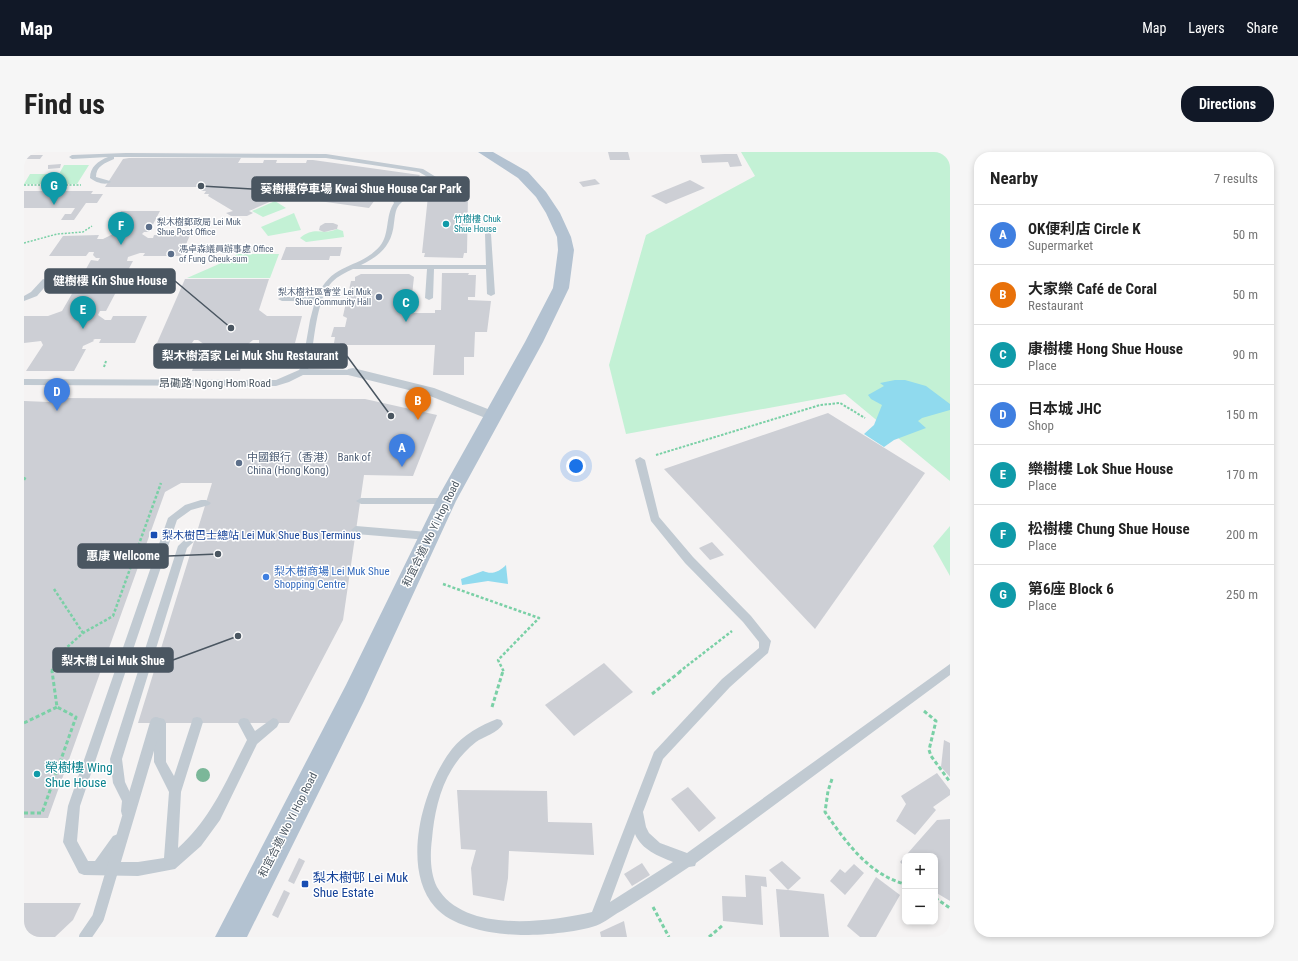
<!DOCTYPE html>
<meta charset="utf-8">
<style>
:root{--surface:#fff;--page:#f6f6f6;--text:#222;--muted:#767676;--line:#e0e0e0;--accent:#111827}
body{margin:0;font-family:"Roboto Condensed","Noto Sans TC",sans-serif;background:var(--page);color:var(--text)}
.controls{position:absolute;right:12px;bottom:12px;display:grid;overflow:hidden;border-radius:8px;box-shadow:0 2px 6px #0003}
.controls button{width:36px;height:36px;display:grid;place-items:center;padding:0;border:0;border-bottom:1px solid var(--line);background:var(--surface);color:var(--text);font:20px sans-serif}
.you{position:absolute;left:552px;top:314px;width:14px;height:14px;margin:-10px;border:3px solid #fff;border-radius:50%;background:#1a73e8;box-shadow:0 0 0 6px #1a73e833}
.badge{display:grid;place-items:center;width:26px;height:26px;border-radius:50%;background:var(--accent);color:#fff;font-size:13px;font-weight:700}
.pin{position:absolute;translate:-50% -33px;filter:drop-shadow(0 1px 2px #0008)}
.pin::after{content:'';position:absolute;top:21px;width:14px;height:12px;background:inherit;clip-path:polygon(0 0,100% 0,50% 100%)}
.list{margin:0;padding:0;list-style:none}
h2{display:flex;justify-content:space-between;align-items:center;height:52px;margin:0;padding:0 16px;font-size:17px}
h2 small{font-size:13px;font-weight:400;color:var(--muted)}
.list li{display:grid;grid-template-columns:26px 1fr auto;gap:12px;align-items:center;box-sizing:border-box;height:60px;padding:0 16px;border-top:1px solid var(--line)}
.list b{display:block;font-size:15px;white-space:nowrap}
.list p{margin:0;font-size:13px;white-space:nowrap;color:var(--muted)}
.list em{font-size:13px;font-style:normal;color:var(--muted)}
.map{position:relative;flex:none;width:926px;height:785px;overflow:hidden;border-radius:16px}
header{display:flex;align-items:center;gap:24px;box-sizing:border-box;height:56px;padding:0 20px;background:var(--accent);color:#fff}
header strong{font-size:19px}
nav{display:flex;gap:22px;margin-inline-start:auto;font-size:14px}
.intro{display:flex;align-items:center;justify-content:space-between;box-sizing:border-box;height:96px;padding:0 24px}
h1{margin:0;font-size:28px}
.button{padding:10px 18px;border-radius:16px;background:var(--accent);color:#fff;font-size:14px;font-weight:700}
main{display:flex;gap:24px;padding:0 24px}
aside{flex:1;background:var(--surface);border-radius:16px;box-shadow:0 2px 6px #0003}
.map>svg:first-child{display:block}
.green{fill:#c3f1d5}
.water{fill:#90daee}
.building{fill:#cdcfd5;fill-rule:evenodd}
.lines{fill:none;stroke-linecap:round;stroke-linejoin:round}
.path-far3{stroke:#7ad0a6;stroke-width:1.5;stroke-dasharray:2 1.5;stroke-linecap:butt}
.path-far2{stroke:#7ad0a6;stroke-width:2;stroke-dasharray:2.5 1.5;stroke-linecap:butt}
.path-far1{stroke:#7ad0a6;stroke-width:2.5;stroke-dasharray:3 2;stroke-linecap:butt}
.path{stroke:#7ad0a6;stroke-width:3;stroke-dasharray:4 2.5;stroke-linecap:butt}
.service{fill:#c1cad2;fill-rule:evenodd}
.pedestrian{fill:#c1cad2;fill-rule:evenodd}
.primary{fill:#b3c2d1;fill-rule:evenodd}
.service-bridge{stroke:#c1cad2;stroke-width:12}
.tree{fill:#7bb799}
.culture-dot{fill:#0f9aa8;stroke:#fff;stroke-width:1.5}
.service-dot{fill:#5c6f8a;stroke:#fff;stroke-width:1.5}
.transit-dot{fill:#1a4fb4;stroke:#fff;stroke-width:1.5}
.shop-dot{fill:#3f7fe0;stroke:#fff;stroke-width:1.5}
.labels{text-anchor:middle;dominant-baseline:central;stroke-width:3;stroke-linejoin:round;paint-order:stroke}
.far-culture-label{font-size:9px;fill:#0d838f;stroke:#fff;text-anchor:start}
.far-service-label{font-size:9px;fill:#4e5e75;stroke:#fff;text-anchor:start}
.street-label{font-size:11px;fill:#4a5661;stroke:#fff}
.service-label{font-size:11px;fill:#4e5e75;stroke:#fff;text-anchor:start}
.transit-label{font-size:11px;fill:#164399;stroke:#fff;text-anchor:start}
.shop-label{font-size:11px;fill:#366cbe;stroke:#fff;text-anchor:start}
.near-culture-label{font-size:13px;fill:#0d838f;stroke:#fff;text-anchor:start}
.near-transit-label{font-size:13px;fill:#164399;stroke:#fff;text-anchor:start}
.leader{fill:none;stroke:#4a5661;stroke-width:1.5}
.callout-dot{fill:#4a5661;stroke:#fff;stroke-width:1.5}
.callout{fill:#4a5661;stroke:#4a5661;stroke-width:1.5}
.callout-label{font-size:12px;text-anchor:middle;font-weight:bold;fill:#fff}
</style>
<header>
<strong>Map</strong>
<nav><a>Map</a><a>Layers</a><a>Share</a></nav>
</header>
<div class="intro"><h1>Find us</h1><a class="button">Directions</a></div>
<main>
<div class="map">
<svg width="926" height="785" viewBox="0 0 926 785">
<rect width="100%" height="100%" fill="#f5f3f3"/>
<g class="green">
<path d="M717,0H926V329L821,242L602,282L585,213L622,83L731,24Z"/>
<path d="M40,13H65L53,32H0L6,22H35Z"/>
<path d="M251,49L262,56L239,65L228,59Z"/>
<path d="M270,61L277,78L244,84L237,75Z"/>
<path d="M313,77L319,79L320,85L282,90L276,86C291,73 299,84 313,77Z"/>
<path d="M212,102H255L246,126H163L211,105Z"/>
<path d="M926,374V424L909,394Z"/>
</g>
<g class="water">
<path d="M871,228H881L902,234L926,252V258L898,266L894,269L902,276L870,288L860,295L840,282L850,273L858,253L847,247L844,243L860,234L856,231Z"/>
<path d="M482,413L484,432L464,429L438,433L437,427L459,419C468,423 475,420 482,413Z"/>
</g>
<g class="building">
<path d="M584,0H604L606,8H586Z"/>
<path d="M701,2H713L718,14L706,15L704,10L678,11L676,3Z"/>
<path d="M0,3H19L16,7H0Z"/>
<path d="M105,6H217L214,11H239L240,8H253L252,11H282L283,8H289L396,23L384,40L359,37L345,56L259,44L225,59L229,61L223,64H207L202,61L209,59L184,44L185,42H180L182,39H177L179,35H81L99,7ZM276,30L300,33L295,38L271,35Z"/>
<path d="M37,12L36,16L24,17V13Z"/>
<path d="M571,27L576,32L559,35L555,30Z"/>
<path d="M666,28L681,36L642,52L627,44Z"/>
<path d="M0,39H69L67,42H79L73,51H62L50,68H37L41,62H47L51,56H0Z"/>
<path d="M407,41H428V44H444L443,101H440L439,106L400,105L401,101H398L404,44H407Z"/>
<path d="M97,59H136L125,80H120L118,82L124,86H129L130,83H166L157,104H119L121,101H116L104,105L103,109H109L96,133H53L67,108L74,109L76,106H72L69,103L70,100H65L62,104H25L39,84L75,83L73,87H79L89,82L91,79H85Z"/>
<path d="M301,71H309L314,73L313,77L300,80L295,78L296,74Z"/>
<path d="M230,93H238L241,97L236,100H228L226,97Z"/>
<path d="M262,95H318L316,104H306L305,108H257Z"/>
<path d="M418,121H445L444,123H452L451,145H444V148L467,149L463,180H451L450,205H440V223H409L411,193H316V191H310L311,185H307L310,175H321L323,166L319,164L327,129H331V125L337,122H385L390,125L386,161H411V158H417Z"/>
<path d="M161,127H245L235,158L243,164H278L271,191H235V188H229L223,193L216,219H168L176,197H180L181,193L174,188H170L168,191H133Z"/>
<path d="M49,140H92L82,159H76L74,163L81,168H87L89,164H123L111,191H75L77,187H71L69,188L70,189L59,194L58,197H62L50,219H2L19,193L17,189L0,191V164H24L38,159Z"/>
<path d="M27,246L341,247L413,263L389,324L340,323L319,468L265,571H114L188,331H157L141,340L24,666H0V249L25,250Z"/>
<path d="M804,261L901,321L791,477L640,317Z"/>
<path d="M688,390L700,403L686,408L675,396Z"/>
<path d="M580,511L609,540L550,584L521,553Z"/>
<path d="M920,588L926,591V625L917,615Z"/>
<path d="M913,621L926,638V643L909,655L912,658L891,683L872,669L882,652L877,644Z"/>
<path d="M664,635L692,666L675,680L647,647Z"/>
<path d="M433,638L523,639L524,670L568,671L570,703L485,699L484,726L480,749L449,743L447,716L452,698L437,697Z"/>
<path d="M926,667V749L911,740V704H881V715L876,710L913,668Z"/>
<path d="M275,706L281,709L270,732L264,729Z"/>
<path d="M758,709L777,726L764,738L800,742L805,785H756L752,737L764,738L745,718Z"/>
<path d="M618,711L626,723L608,734L600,722Z"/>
<path d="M830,712L840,721L821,743L806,729L816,717L821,721Z"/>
<path d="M721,723L742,725L743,735L737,734L739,773L699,769L698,744L722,745Z"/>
<path d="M852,725L876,743L852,785H836L823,774Z"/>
<path d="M260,738L266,741L254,766L248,763Z"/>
<path d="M0,751H57L49,768L31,785H0Z"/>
<path d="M600,769L603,785H577L576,780Z"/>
</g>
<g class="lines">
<g class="path-far3">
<path d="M0,33H57"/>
<path d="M0,91L33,82L59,80L68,74"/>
</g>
<g class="path-far2">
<path d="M80,215L82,209"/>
<path d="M632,303L796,253L816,251L841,266"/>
</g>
<g class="path-far1">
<path d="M0,328L2,324"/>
<path d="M419,432L515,466L474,508L480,520"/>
<path d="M30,437L59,481"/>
<path d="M28,520V518L41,497L59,481L89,464L137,331"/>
<path d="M655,520L708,479"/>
</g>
<g class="path">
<path d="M628,542L657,519"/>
<path d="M468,555L479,519"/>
<path d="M900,559L912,569L905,598L907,604L926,630"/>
<path d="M0,571L33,555"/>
<path d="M808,627L804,639L801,660C821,689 845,723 881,732"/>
<path d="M0,661H18L52,565L33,555L28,519"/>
<path d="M911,746L926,756"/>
<path d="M629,755L645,785"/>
<path d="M685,785L699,773"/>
</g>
<g class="service">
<path d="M102,1L302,2L399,17L412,25V30C401,40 385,41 375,53C371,58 371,65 370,71C368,93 356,104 337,113H462L461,82L464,80L467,82L471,142L467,144L463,142L462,117H410L409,146L405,148L401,146L403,117H329C322,120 314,124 308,130C292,147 290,191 286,214L284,217L332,218L333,220L329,223H279L265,230L252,234L0,233V227L252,228L275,218L278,214L286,168L291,149H258L254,147L258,145H293C308,109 335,118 356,94C366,82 361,64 370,51L368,47L357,38V36H361L374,47L406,29L407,27L395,20L302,6L102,5H90V7C81,11 72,14 72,25L86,29L87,30C81,34 71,30 66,26C66,15 74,9 84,5L48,7L45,5L48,3Z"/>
<path d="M19,127L26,129L13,144L0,149V144L7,140Z"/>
<path d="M616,305L621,308L635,365L669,405L727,464L747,489L744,501L706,535L639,607L619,660L622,675L625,681L636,691L663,701L926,512V523L672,711L671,714L665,715C643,730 621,744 599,758C591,762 584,768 576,772C559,780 520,783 501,783C474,783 430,777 411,755C376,716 399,634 428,597C439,583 457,573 473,567L477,568L479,572C475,580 459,585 452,590C442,598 434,607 428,617C415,638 410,664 408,687C406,702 406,721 413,735C440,782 525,770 568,760L630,600L698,527L735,496V490L719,470L661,411L627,369L611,308ZM611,682C618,698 634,704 649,710L586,750Z"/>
<path d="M337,346H422L427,349L422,352H337L332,349Z"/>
<path d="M177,348H182L187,351L185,353L167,358L153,368L56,654L53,689L64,709H71L89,684L94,682L99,684L101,689L87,710H114L140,706L145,640L130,610V571L132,567L136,566L140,567L142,571V610L150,624L169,566L173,565L177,566L179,570L157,640L154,696C187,667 203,627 223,588L214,571L216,567L220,566L224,567L231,579L249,566L253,567L255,571L253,575L233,592L196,668L177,694L151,717L114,724L60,723L55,721L39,690L44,654L144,366L161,353Z"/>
<path d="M332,374L404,380L409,384L404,388L332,382L327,378Z"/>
<path d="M173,378L178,382L163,396L98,607L101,630L110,649L108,663L103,665L98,663L97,659L98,649L89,631L86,607L154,394L170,379Z"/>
</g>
<path class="pedestrian" d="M329,216L410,236L474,261L476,264L474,267H464L401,242L324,223L322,220L324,217Z"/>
<path class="primary" d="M454,0H469L504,20L522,40L536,61L547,85L550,98L545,136L519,190L432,349L340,549L223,785H191L322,533L412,349L501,190L529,136L534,98L533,85L522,61L512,45L494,26Z"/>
<path class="service-bridge" d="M61,785L74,766L132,571"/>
</g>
<circle class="tree" cx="179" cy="623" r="7"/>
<g class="culture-dot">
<circle cx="422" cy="72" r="4"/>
<circle cx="13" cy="622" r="4"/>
</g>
<g class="service-dot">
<circle cx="125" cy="75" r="4"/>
<circle cx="147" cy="102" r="4"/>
<circle cx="355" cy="145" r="4"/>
<circle cx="215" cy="311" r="4"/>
</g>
<g class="transit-dot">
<rect x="126" y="379" width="8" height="8" rx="2"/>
<rect x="277" y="728" width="8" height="8" rx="2"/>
</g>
<circle class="shop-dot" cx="242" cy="425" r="4"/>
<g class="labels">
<g class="far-culture-label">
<text x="430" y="67">竹樹樓 Chuk<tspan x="430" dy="10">Shue House</tspan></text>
</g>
<g class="far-service-label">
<text x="133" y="70">梨木樹郵政局 Lei Muk<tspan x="133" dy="10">Shue Post Office</tspan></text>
<text x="155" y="97">馮卓森議員辦事處 Office<tspan x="155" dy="10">of Fung Cheuk-sum</tspan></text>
<text x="347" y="140" text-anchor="end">梨木樹社區會堂 Lei Muk<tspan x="347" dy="10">Shue Community Hall</tspan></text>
</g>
<g class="street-label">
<text x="191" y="231">昂磡路 Ngong Hom Road</text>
<text transform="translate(407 382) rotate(-64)">和宜合道 Wo Yi Hop Road</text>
<text transform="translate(264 673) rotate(-63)">和宜合道 Wo Yi Hop Road</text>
</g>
<g class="service-label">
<text x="223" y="305">中國銀行（香港） Bank of<tspan x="223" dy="13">China (Hong Kong)</tspan></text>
</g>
<g class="transit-label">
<text x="138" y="383">梨木樹巴士總站 Lei Muk Shue Bus Terminus</text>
</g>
<g class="shop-label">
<text x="250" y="419">梨木樹商場 Lei Muk Shue<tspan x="250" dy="13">Shopping Centre</tspan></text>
</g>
<g class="near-culture-label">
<text x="21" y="615">榮樹樓 Wing<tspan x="21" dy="15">Shue House</tspan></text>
</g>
<g class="near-transit-label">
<text x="289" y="725">梨木樹邨 Lei Muk<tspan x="289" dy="15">Shue Estate</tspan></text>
</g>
</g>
<path class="leader" d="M177 34L228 37M207 176L151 129M367 264L323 204M194 402L144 404M214 484L149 508"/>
<g class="callout-dot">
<circle cx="177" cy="34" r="4"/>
<circle cx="207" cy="176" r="4"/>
<circle cx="367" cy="264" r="4"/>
<circle cx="194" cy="402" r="4"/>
<circle cx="214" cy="484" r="4"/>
</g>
<g class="callout">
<rect x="228" y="25" width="217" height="24" rx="4"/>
<rect x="21" y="117" width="130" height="24" rx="4"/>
<rect x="130" y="192" width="193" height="24" rx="4"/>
<rect x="54" y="392" width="90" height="24" rx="4"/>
<rect x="29" y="496" width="120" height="24" rx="4"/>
</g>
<g class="callout-label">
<text x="337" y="41">葵樹樓停車場 Kwai Shue House Car Park</text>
<text x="86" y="133">健樹樓 Kin Shue House</text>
<text x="226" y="208">梨木樹酒家 Lei Muk Shu Restaurant</text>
<text x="99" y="408">惠康 Wellcome</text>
<text x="89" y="513">梨木樹 Lei Muk Shue</text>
</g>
</svg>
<div class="controls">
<button>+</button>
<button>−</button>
</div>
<div class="you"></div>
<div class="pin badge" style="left:378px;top:315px;background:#3f7fe0">A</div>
<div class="pin badge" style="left:394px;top:268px;background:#e8710a">B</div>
<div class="pin badge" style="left:382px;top:170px;background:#0f9aa8">C</div>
<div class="pin badge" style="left:33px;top:259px;background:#3f7fe0">D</div>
<div class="pin badge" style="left:59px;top:177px;background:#0f9aa8">E</div>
<div class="pin badge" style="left:97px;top:93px;background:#0f9aa8">F</div>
<div class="pin badge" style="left:30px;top:53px;background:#0f9aa8">G</div>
</div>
<aside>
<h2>Nearby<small>7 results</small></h2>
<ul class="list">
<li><span class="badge" style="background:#3f7fe0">A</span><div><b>OK便利店 Circle K</b><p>Supermarket</p></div><em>50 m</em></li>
<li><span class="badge" style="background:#e8710a">B</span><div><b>大家樂 Café de Coral</b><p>Restaurant</p></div><em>50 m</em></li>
<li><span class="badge" style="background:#0f9aa8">C</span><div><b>康樹樓 Hong Shue House</b><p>Place</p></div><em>90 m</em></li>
<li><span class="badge" style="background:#3f7fe0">D</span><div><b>日本城 JHC</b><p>Shop</p></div><em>150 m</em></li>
<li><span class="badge" style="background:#0f9aa8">E</span><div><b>樂樹樓 Lok Shue House</b><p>Place</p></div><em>170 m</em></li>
<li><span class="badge" style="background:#0f9aa8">F</span><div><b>松樹樓 Chung Shue House</b><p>Place</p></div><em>200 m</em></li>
<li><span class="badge" style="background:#0f9aa8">G</span><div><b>第6座 Block 6</b><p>Place</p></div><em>250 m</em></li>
</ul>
</aside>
</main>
